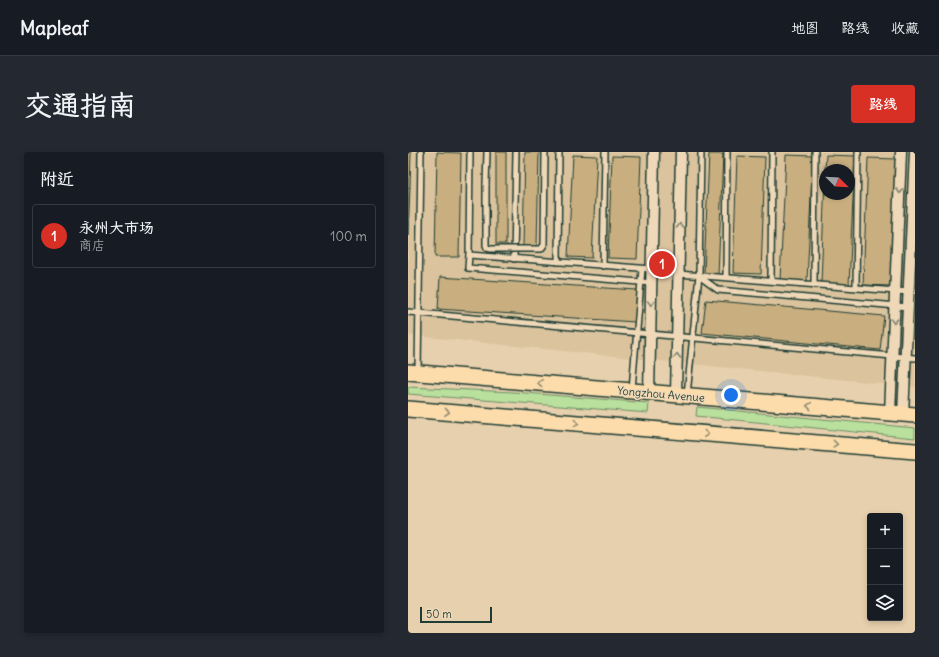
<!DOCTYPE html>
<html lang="zh">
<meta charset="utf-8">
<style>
:root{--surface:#171b24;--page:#242831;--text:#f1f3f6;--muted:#9ea1a6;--line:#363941;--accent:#d93025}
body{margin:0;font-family:Delius,"LXGW WenKai TC",sans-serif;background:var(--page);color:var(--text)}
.controls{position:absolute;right:12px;bottom:12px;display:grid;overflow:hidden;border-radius:4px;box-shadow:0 2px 6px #0003}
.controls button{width:36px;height:36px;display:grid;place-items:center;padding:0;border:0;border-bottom:1px solid var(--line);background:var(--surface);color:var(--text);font:20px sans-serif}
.compass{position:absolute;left:411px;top:12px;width:36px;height:36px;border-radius:50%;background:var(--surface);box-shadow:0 2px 6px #0003;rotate:114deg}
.scale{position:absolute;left:12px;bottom:10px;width:72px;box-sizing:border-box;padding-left:4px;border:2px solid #1f3d34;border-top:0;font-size:11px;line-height:14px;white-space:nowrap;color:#1f3d34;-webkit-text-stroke:3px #efd8b8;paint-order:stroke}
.you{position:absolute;left:323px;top:243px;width:14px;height:14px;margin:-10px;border:3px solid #fff;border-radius:50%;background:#1a73e8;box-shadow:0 0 0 6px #1a73e833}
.badge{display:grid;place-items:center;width:26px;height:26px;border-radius:50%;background:var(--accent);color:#fff;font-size:13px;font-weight:700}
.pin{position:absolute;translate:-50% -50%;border:2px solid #fff;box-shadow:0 1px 4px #0006}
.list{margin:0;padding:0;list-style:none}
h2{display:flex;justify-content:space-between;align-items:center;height:52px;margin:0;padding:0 16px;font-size:17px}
h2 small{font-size:13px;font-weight:400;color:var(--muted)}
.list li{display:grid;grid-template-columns:26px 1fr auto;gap:12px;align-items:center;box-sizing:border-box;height:64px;margin:0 8px 8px;padding:0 8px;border:1px solid var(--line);border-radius:4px}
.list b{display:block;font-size:15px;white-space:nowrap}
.list p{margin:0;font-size:13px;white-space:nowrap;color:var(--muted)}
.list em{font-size:13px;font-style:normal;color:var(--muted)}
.icon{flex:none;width:22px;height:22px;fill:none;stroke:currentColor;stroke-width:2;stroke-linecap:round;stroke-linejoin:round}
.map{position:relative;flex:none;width:507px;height:481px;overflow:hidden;border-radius:4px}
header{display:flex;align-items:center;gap:24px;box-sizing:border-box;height:56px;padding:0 20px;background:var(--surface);border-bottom:1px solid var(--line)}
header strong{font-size:19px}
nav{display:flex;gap:22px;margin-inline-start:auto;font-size:14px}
.intro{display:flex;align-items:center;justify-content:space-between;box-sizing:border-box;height:96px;padding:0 24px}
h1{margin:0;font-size:28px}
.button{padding:10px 18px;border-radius:4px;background:var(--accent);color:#fff;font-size:14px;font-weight:700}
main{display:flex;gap:24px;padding:0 24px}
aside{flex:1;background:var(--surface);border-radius:4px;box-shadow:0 2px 6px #0003}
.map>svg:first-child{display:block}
.built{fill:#dac39d;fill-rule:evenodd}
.green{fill:#b9e09c;stroke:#6c8e68}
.building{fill:#c9af7f;stroke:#1f3d34}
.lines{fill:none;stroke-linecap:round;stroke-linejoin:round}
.service-casing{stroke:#1f3d34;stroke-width:8}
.minor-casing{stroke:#1f3d34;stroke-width:13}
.primary-casing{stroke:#1f3d34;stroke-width:18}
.service{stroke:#efd8b8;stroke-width:5}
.minor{stroke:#efd8b8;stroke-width:10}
.primary{stroke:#fddcac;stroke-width:15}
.service-bridge-casing{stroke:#1f3d34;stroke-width:8;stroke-linecap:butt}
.service-bridge{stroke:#efd8b8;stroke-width:5}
.oneway{stroke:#7d836f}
.oneway2{stroke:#8e8c70}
.labels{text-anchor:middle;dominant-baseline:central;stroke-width:3;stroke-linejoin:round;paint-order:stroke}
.street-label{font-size:11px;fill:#1f3d34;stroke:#efd8b8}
</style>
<header>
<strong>Mapleaf</strong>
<nav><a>地图</a><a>路线</a><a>收藏</a></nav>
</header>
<div class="intro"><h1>交通指南</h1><a class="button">路线</a></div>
<main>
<aside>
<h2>附近<small></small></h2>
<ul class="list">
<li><span class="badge">1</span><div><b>永州大市场</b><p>商店</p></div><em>100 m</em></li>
</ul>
</aside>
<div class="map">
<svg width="507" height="481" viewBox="0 0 507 481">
<rect width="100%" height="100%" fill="#e7d0ad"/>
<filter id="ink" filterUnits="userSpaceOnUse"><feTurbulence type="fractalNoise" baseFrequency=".025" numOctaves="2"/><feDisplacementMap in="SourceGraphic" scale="8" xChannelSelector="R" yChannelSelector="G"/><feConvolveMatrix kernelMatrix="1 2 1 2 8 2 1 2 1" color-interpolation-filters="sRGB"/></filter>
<g filter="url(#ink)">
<path class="built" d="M0,0H507V235L0,183ZM417,18H441V42H417Z"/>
<g class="green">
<path d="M0,235L105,240L241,251L240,261L0,242Z"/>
<path d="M289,255L507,276V286L288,264Z"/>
</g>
<g class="building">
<path d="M0,0H3L2,36H0Z"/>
<path d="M29,0L53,1L51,105H27Z"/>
<rect x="88" y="0" width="10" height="92"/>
<path d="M117,0H131L129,94H115Z"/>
<path d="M301,2H315L310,123L296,122Z"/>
<path d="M165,3L189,4L184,106L160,105Z"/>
<path d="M378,3L405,4L399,129L372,128Z"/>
<path d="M418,3L447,4L441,133L413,132L417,25V42H441V18H417Z"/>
<path d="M204,4L233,5L229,107L200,106Z"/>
<path d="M329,4L357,5L353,122L325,121Z"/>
<path d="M460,6L488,7L482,134L455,133Z"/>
<path d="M0,36H2L0,83Z"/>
<path d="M32,125L229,138L227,170L30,157Z"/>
<path d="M298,148L476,164L472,198L294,181Z"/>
</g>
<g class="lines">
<defs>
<g id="service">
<path d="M62,0L61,103L244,117"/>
<path d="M78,33L79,0"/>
<path d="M61,103L60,116L244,131"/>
<path d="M106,107L108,0"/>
<path d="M150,110L151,0"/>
<path d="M195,114L197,0"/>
<path d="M270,122L501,140"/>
<path d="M291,124L310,138L500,155"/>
<path d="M318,125L319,0"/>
<path d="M363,129L364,0"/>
<path d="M406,133L407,0"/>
<path d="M448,135L450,0"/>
<path d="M0,160L484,204L507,206"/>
<path d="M10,220L13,0"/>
<path d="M224,237L234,117"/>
<path d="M279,243L291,123L293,0"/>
</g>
<g id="minor">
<path d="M241,241L246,0"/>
<path d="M268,243L273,0"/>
<path d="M482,261L493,0"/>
<path d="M495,263L507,0"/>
</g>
<g id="primary">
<path d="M0,220L507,263"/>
<path d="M0,257L507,299"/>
</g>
</defs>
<use href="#service" class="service-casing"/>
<use href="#minor" class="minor-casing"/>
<use href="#primary" class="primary-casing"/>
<use href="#service" class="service"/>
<use href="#minor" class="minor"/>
<use href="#primary" class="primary"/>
<defs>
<path id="service-bridge" d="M78,33V93L79,96L83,97H133L136,93L137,0"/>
</defs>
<use href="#service-bridge" class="service-bridge-casing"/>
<use href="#service-bridge" class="service-bridge"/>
</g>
<defs><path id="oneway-chevron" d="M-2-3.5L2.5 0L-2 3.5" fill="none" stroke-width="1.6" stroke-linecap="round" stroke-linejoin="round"/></defs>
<g class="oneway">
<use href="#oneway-chevron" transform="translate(492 39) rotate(93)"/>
<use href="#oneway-chevron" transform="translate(272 74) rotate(-89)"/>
<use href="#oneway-chevron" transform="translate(243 151) rotate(92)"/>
<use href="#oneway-chevron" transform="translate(486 169) rotate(92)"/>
<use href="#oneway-chevron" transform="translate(269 204) rotate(-89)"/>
</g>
<g class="oneway2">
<use href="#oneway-chevron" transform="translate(132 231) rotate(-175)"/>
<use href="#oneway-chevron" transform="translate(401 254) rotate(-175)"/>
<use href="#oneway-chevron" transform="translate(39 260) rotate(5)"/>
<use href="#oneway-chevron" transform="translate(168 271) rotate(5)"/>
<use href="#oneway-chevron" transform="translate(298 282) rotate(5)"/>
<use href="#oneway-chevron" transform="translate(427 292) rotate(5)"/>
</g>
</g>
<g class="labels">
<g class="street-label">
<text transform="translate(253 242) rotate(5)">Yongzhou Avenue</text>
</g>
</g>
</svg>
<div class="controls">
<button>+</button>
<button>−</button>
<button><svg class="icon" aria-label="layers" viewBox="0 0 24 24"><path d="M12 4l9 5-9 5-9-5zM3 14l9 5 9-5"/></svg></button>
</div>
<svg class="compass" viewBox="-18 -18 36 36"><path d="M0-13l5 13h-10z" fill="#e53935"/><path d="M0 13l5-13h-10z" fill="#9ea1a6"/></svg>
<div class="scale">50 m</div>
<div class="you"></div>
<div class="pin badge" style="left:254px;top:112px">1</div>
</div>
</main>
